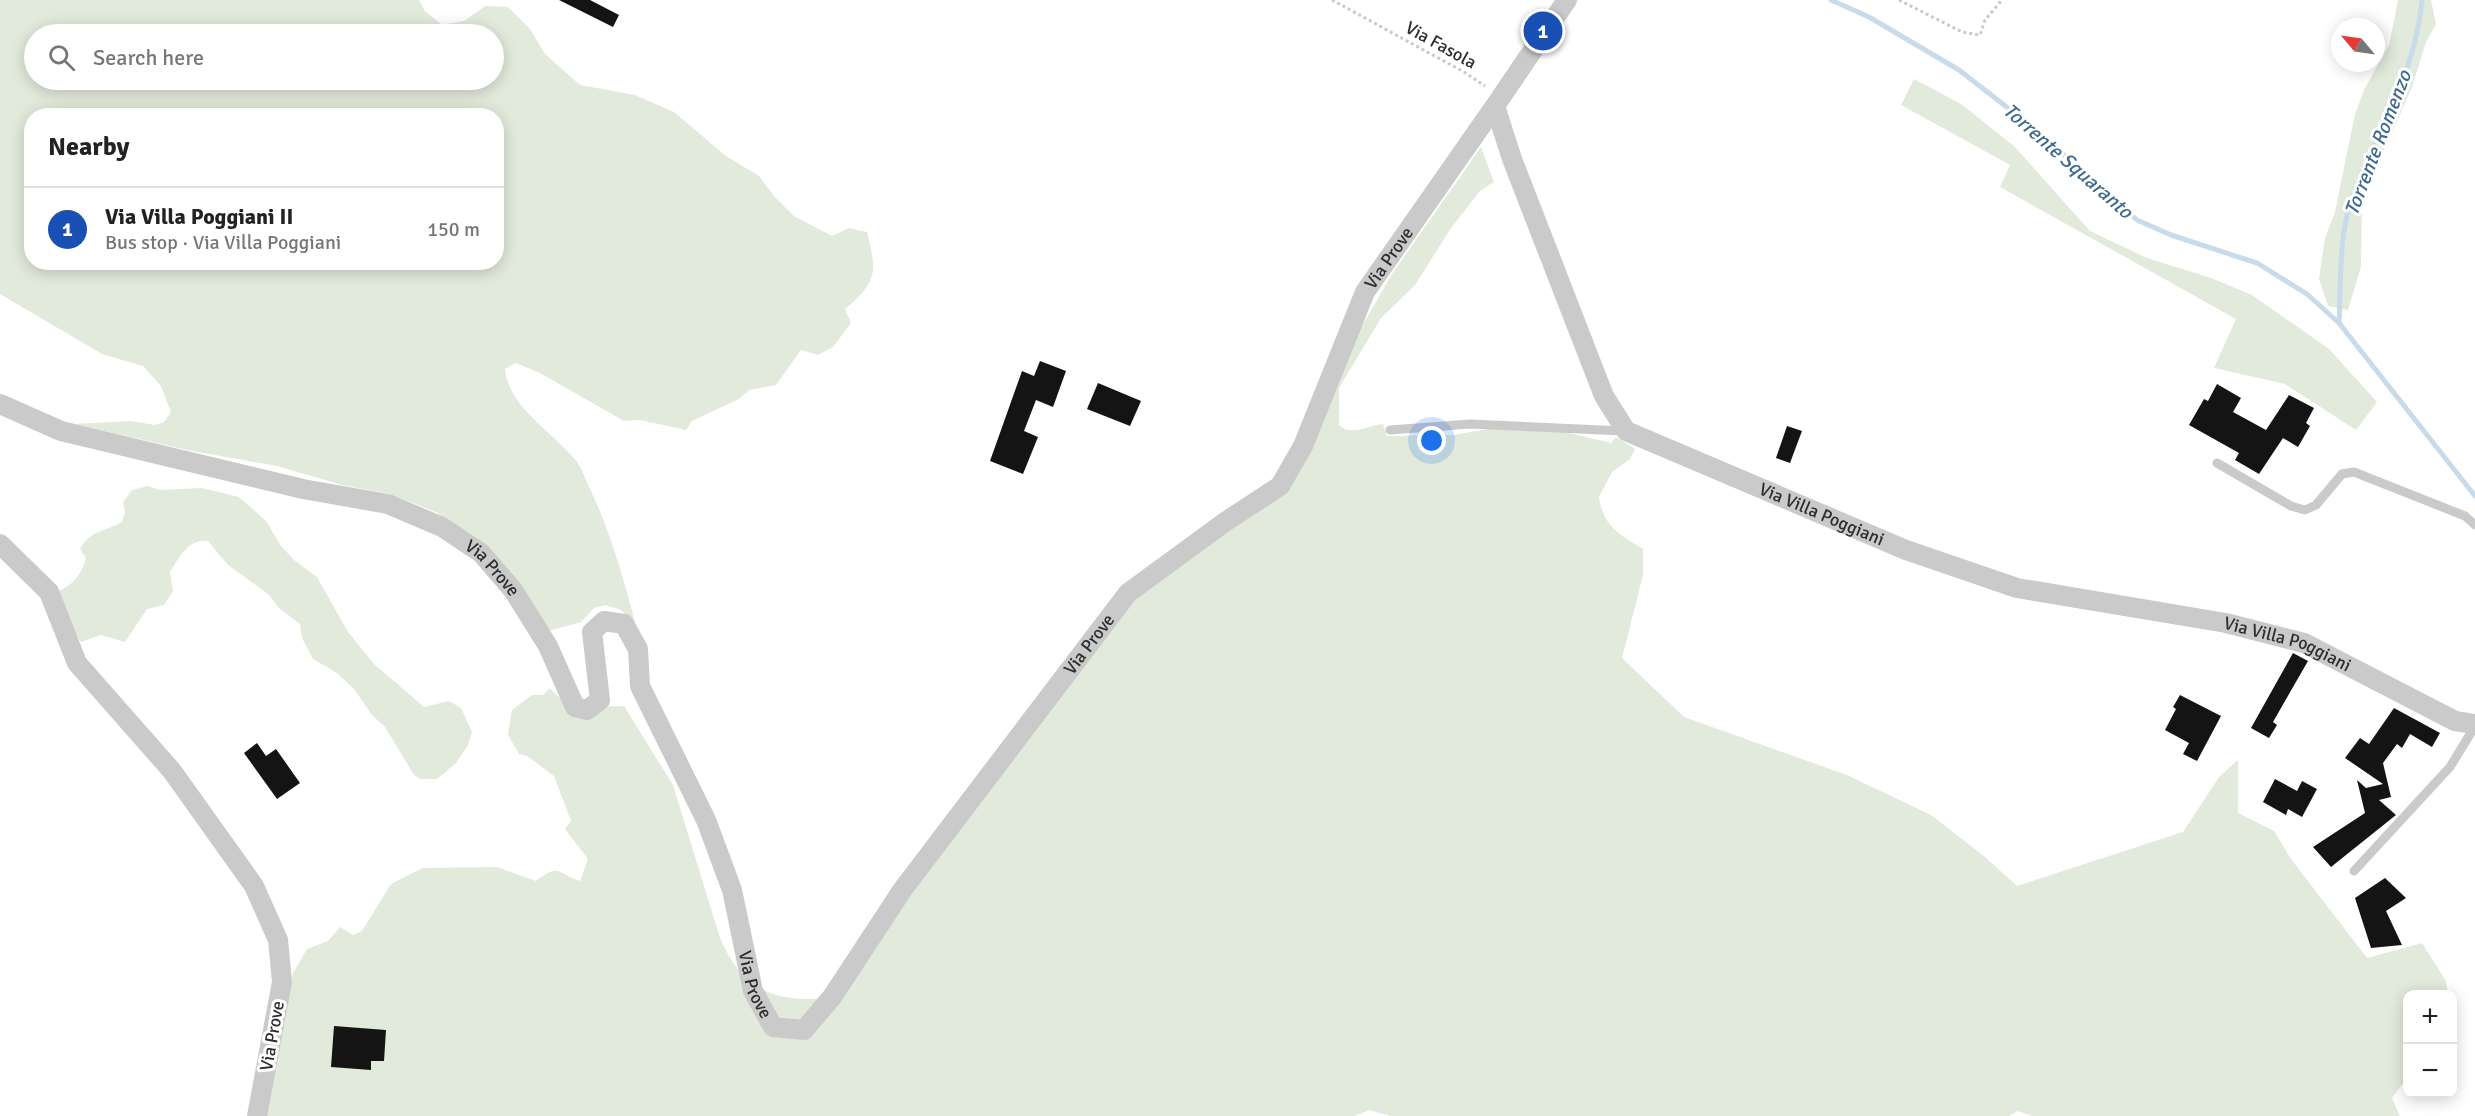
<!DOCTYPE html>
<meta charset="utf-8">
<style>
:root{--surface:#fff;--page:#f6f6f6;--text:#222;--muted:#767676;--line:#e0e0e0;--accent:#e13236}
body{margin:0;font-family:Signika,sans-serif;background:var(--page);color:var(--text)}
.controls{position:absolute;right:18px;bottom:18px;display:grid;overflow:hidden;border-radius:12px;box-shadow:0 3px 15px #0003}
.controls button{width:54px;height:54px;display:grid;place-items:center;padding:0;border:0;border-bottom:2px solid var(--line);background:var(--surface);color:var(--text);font:30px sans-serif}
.compass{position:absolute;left:2331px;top:18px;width:54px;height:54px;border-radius:50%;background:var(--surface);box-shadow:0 3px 15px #0003;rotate:299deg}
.you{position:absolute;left:1432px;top:441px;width:21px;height:21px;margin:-15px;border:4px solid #fff;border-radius:50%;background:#1a73e8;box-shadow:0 0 0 9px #1a73e833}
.badge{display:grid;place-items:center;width:39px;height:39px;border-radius:50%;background:var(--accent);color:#fff;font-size:20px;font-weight:700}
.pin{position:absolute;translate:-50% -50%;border:3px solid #fff;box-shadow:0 2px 6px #0006}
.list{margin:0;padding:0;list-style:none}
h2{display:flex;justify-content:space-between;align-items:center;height:78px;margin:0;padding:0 24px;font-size:26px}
h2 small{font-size:20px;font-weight:400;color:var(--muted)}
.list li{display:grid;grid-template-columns:39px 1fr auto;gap:18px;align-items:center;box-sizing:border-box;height:84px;padding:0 24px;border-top:2px solid var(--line)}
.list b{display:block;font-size:22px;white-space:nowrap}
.list p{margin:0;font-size:20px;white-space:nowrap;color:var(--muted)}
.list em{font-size:20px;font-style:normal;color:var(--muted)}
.icon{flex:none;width:33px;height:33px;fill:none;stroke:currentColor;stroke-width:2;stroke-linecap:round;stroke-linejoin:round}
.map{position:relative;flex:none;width:2475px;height:1116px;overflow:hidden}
.search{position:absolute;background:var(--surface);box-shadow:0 3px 15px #0003;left:24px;top:24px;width:480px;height:66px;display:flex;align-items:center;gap:15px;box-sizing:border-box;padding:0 21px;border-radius:33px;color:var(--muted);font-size:22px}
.panel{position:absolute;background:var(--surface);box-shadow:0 3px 15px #0003;left:24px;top:108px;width:480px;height:162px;border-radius:24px}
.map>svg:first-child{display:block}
.green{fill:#e2eadb;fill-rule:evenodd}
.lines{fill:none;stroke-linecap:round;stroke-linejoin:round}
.stream{stroke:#c7dbea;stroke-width:5}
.building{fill:#141414}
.path{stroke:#cacaca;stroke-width:3;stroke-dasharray:3 3;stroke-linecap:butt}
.lane{stroke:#cacaca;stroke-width:9}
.street{stroke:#cacaca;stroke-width:20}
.labels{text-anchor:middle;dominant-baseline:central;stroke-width:6;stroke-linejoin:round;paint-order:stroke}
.street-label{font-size:18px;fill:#2d2d2d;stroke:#fff}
.water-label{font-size:20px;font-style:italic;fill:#3d6a8d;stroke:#fff}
</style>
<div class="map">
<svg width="2475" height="1116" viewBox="0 0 2475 1116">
<rect width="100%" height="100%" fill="#fff"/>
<g class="green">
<path d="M0,0H419L425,11L442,25L464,21L485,6L508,7L530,29L545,54L580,85L635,95L674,112L726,156L759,176L774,196L794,216L832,236L849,228L867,232C877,271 878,282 845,309L851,323L833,347L818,355L801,350L776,385L749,390L739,399L692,421L686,430L640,420L624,421L540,373L516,363L505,369C509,409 554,432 577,462C583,470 586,482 591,491C611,534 624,580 636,626L621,610L606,605L594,608L581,622L548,631L472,536L436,512L390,494L342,485L277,466L192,451L74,424L131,421L155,425L164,422L171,412L161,386L143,366L102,354L0,294ZM34,34H494V80H34ZM32,116H496V262H32Z"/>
<path d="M2398,0H2431L2436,24L2426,42L2412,87L2390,138L2362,192L2361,267L2348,310L2328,306L2319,279L2325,238L2335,212L2355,114L2364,90L2389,45Z"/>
<path d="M1914,79L1961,104L2014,146L2090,231L2147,258L2211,278L2252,295L2329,349L2377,402L2356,430L2285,384L2214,368L2236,319L2000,187L2010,165L1901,105Z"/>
<path d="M1481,147L1494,182L1480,191L1451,228L1415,285L1381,318L1339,388V425C1352,437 1368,425 1383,424L1387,436L1453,435L1494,428H1548L1611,443L1616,437L1635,449L1630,459L1612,472L1599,497C1603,526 1620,535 1643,549V575L1622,658L1684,717L1847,775L1931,815L1985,857L2017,886L2183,832L2219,777L2238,760V813L2274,831L2291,859L2367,958L2422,943L2446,981L2448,994H2408L2407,1078L2392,1098L2400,1116H2032L2017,1111L2009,1116H1390L1369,1110L1355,1116H266L293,973L307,949L328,941L340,927L353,935L362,931L391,884L422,868L497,867L536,881C560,862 557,874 580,881L588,859L565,829L571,821L554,776L527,756L519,754L508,735L512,710L532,695H543L550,688C571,714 593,706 624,706L673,785L720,938C741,987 771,1003 824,998L1134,582L1261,500L1392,274Z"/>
<path d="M147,486L160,490L202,488L239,497L266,521L281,546L294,560L317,577L348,632L374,664L424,707L449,701L461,708L472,732L468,745L456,763L437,779H420L414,775L385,727L372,715L354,689L337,673L313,659L302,638L300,624L279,608L268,594L228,565L208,541C188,539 180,557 170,572L173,591L164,605L147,609L125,642L101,635L81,642L50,593C70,589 81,577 86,558L80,549C90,530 104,532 122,522L125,512L123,502L132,490Z"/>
</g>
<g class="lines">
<g class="stream">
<path d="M1831,0L1869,17L1959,70L2035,129L2137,220L2171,235L2257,263L2307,294L2339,323L2475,496"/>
<path d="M2339,323C2341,289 2339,241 2349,208C2372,138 2416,75 2422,0"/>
</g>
</g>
<g class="building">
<path d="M559,0H590L619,15L613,27Z"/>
<path d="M1040,361L1066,371L1053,407L1036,400L1024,431L1038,437L1023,474L990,461L1022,371L1034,376Z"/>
<path d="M1098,383L1141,401L1130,426L1087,409Z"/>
<path d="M2217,384L2241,398L2233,412L2266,430L2289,395L2314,408L2306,423L2310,426L2298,447L2283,438L2259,474L2235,460L2239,453L2189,425L2204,399L2208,401Z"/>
<path d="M1787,426L1802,431L1790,463L1776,458Z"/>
<path d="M2293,653L2308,661L2273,722L2277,725L2269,738L2251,728Z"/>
<path d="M2180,695L2221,716L2197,761L2183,754L2189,743L2165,730L2176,709L2173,707Z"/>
<path d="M2394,708L2440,733L2432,747L2410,734L2402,748L2397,744L2383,763L2391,797L2379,800L2396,815L2331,867L2313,847L2365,813L2357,780L2366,788L2383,784L2345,758L2360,738L2369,744Z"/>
<path d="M257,743L266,756L276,749L300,783L277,799L244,753Z"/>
<path d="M2275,779L2297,791L2302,781L2317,789L2302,817L2288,809L2286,815L2263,802Z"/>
<path d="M2385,878L2406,898L2386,911L2402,945L2371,948L2355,898Z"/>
<path d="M334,1026L386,1030L384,1061H371V1070L331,1067Z"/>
</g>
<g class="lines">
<g class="path">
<path d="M1332,0L1464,72L1485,86"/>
<path d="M1899,0L1962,32L1980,35L1985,20L2002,0"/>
</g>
<g class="lane">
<path d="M1390,430L1470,424L1624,431"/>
<path d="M2217,463L2291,506L2305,510L2316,505L2342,474L2354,472L2465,516L2475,525"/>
<path d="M2354,871L2450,767L2475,726"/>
</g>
<g class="street">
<path id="s1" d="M1567,0L1495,106L1512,159L1604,396L1626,431L1906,550L2017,588L2226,623L2304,643L2455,721L2475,724"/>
<path id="s2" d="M0,404L61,431L303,489L388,504L442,527L481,553L513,590L548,646L575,707L587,710L600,700L592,632L604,621L624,624L638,649L640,686L706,820L732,890L753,991L773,1027L804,1030L832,997L903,889L1128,593L1225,522L1280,486L1303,446L1365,292L1495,106"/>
<path d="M0,544L49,592L77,663L172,771L254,886L278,940L282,982L257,1116"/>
</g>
</g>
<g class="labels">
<g class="street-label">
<text transform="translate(1441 45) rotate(29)">Via Fasola</text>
<text stroke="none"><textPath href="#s2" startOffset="2272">Via Prove</textPath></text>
<text stroke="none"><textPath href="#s1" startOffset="692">Via Villa Poggiani</textPath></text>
<text stroke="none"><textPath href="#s2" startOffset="526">Via Prove</textPath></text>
<text stroke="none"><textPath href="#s2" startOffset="1768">Via Prove</textPath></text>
<text stroke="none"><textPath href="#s1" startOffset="1178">Via Villa Poggiani</textPath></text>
<text stroke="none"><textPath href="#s2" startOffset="1210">Via Prove</textPath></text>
<text transform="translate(272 1036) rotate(-80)">Via Prove</text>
</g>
<g class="water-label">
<text transform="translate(2378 143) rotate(-69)">Torrente Romenzo</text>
<text transform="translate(2068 161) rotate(41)">Torrente Squaranto</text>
</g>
</g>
</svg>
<div class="controls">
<button>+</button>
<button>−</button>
</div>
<svg class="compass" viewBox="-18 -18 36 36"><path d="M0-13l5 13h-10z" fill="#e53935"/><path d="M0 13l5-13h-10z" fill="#767676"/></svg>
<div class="you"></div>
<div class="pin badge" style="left:1543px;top:31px;background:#1a4fb4">1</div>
<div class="search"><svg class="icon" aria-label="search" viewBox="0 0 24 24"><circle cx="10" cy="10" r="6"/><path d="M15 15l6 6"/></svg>Search here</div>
<section class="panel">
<h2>Nearby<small></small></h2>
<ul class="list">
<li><span class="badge" style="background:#1a4fb4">1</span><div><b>Via Villa Poggiani II</b><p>Bus stop · Via Villa Poggiani</p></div><em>150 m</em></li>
</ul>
</section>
</div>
